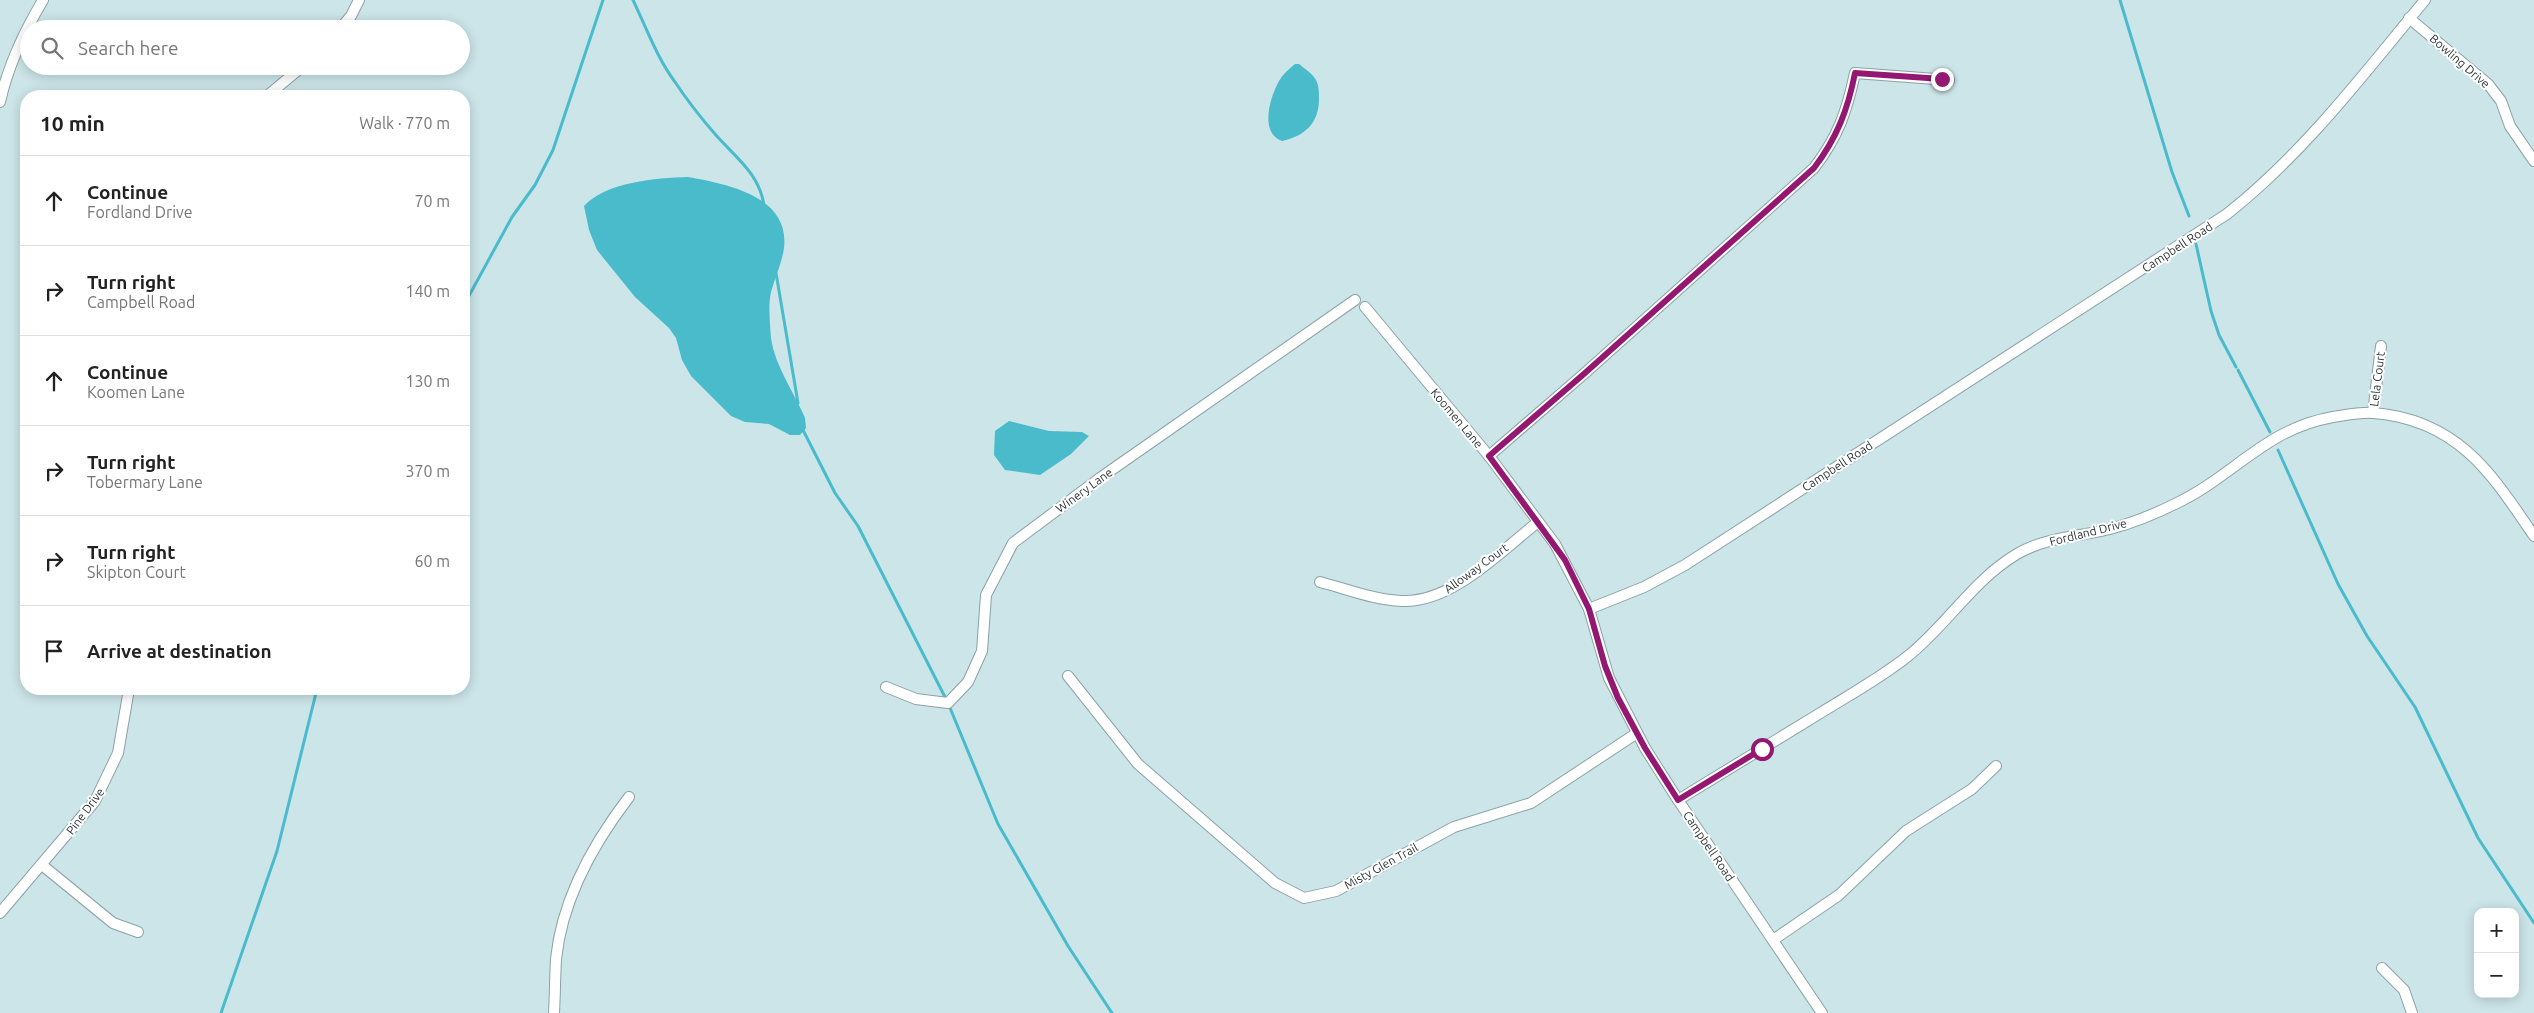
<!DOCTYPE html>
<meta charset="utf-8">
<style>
:root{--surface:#fff;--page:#f6f6f6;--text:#222;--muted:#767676;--line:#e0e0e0}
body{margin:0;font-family:Ubuntu,sans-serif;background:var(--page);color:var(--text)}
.controls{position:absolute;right:15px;bottom:15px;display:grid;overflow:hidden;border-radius:10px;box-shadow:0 2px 12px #0003}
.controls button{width:45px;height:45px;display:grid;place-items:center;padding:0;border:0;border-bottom:1px solid var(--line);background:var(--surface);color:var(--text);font:25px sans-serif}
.stop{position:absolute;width:15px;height:15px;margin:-11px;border:4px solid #941872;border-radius:50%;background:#fff}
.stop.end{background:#941872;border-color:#fff;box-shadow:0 1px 5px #0008}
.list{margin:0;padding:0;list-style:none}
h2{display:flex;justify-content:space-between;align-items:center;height:65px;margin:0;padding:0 20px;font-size:21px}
h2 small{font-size:16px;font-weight:400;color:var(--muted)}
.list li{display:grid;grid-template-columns:32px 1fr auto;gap:15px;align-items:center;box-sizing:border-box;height:90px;padding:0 20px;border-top:1px solid var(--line)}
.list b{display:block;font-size:19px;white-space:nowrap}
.list p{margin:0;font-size:16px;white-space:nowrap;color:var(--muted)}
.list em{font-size:16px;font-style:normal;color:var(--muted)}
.icon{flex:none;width:28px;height:28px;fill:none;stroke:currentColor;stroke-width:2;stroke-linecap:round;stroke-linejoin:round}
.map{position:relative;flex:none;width:2534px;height:1013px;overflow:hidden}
.search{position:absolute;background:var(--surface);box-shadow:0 2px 12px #0003;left:20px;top:20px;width:450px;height:55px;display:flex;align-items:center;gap:12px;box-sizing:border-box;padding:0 18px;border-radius:28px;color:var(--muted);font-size:19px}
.panel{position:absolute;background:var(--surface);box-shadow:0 2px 12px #0003;left:20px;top:90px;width:450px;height:605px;border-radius:20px}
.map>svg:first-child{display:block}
.water{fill:#49bbcb}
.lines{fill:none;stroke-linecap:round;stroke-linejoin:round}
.stream{stroke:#49bbcb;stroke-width:3}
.minor-casing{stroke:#8ba2a6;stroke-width:12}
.minor{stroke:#fff;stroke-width:10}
.route{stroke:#941872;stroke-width:6}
.labels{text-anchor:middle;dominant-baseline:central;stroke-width:4;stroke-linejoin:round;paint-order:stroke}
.street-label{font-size:12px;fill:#2b3536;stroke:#fff}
</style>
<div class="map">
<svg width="2534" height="1013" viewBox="0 0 2534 1013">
<rect width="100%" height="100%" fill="#cce5e9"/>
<g class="water">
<path d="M1295,64H1299C1305,69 1312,73 1316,80C1319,86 1319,92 1319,99C1319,123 1305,136 1282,141C1259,133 1270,97 1279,81C1283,74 1289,69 1295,64Z"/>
<path d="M688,177C727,184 790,196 784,248C782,263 775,277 771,292C768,305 770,324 771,338C775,366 794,392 805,418L806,428L800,435H790L769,424L745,422L731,416L691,376L682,360L676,338L669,328L635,297L597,250L589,230L584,206C606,182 656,178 688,177Z"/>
<path d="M1009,421L1049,431L1082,432L1089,436L1071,454L1040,475L1005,470L994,455L995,431Z"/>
</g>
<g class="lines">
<g class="stream">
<path d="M633,0C646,27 657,58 675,82C687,100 701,118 715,134C735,157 759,173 764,205"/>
<path d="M2120,0L2172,172L2189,216"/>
<path d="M2196,244L2211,311L2219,335L2236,367"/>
<path d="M776,273L798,403"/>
<path d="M464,305L512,217L535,185L553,150L603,0"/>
<path d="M2238,370L2270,432"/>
<path d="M802,428L835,493L858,526L948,703L998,824L1068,946L1112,1013"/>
<path d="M2278,450L2338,584L2367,636L2415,707L2478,838L2534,923"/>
<path d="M221,1013L277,851L317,689"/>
</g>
<defs>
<g id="minor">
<path d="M2409,18L2488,84L2501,101L2510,126L2534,161"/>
<path d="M340,29L351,16L359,0"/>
<path d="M267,96L303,66"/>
<path d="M0,102C8,65 24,32 43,0"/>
<path d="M1365,307L1489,456L1555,544L1589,609L1609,678L1645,748L1678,800L1822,1013"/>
<path d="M2373,413L2381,346"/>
<path d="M1489,456L1585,373L1814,168C1838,137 1847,111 1855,73L1949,80"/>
<path d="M1320,582C1347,589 1374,600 1402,601C1452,603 1501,551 1538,522"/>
<path d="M1589,609L1644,587L1685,565L2227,214C2304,153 2363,75 2425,0"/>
<path d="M1068,676L1138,764L1275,883L1304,898L1336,891L1454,827L1531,803L1637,733"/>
<path d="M886,687L916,699L948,703L968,682L982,651L986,595L1013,543L1100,478L1355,300"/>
<path d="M1678,800C1726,771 1774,741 1822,712C1851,694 1882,677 1908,656C1947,625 1973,580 2017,554C2046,537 2078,537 2110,529C2133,523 2157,513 2177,503C2235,475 2265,429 2333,417C2346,415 2361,412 2374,413C2458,420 2492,474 2534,536"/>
<path d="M42,865L113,923L138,932"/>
<path d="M0,913L95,801L118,753L129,689"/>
<path d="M1773,940L1839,895L1906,831L1972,789L1996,766"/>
<path d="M2382,968L2404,990L2412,1013"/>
<path d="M554,1013C555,995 555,977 556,959C562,900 593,844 629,797"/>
</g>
</defs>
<use href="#minor" class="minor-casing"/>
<use href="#minor" class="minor"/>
</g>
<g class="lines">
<path class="route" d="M1762,749L1678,800L1645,748L1618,698L1605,666L1589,609L1565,560L1489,456L1585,373L1814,168C1837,138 1848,109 1855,73L1942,79"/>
</g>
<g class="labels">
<g class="street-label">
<text transform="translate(2460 61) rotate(41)">Bowling Drive</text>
<text transform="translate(2177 247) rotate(-33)">Campbell Road</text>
<text transform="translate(2377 379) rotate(-83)">Lela Court</text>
<text transform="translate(1457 418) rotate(50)">Koomen Lane</text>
<text transform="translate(1837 466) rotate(-33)">Campbell Road</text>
<text transform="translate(1084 490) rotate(-36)">Winery Lane</text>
<text transform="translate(2088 532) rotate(-14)">Fordland Drive</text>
<text transform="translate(1476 568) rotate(-36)">Alloway Court</text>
<text transform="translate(85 811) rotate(-53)">Pine Drive</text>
<text transform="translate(1709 846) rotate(56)">Campbell Road</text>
<text transform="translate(1381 866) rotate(-29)">Misty Glen Trail</text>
</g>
</g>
</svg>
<div class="controls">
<button>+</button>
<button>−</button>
</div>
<div class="stop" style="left:1762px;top:749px"></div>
<div class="stop end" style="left:1942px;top:79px"></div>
<div class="search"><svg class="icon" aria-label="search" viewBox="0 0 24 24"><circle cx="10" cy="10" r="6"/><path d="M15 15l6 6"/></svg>Search here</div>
<section class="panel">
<h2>10 min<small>Walk · 770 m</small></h2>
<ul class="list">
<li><svg class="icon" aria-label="ahead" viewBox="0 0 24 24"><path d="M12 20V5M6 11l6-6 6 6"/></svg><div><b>Continue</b><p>Fordland Drive</p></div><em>70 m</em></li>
<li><svg class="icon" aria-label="right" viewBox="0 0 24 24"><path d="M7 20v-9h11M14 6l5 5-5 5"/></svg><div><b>Turn right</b><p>Campbell Road</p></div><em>140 m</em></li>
<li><svg class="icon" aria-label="ahead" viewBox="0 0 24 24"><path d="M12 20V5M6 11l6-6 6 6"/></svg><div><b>Continue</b><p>Koomen Lane</p></div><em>130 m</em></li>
<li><svg class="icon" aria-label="right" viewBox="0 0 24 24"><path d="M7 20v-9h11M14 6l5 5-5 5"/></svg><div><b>Turn right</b><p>Tobermary Lane</p></div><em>370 m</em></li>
<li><svg class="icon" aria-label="right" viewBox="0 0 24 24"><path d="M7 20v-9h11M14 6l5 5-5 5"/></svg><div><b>Turn right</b><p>Skipton Court</p></div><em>60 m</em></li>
<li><svg class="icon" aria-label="arrive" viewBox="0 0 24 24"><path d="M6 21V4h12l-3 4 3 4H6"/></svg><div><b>Arrive at destination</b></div></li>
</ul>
</section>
</div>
